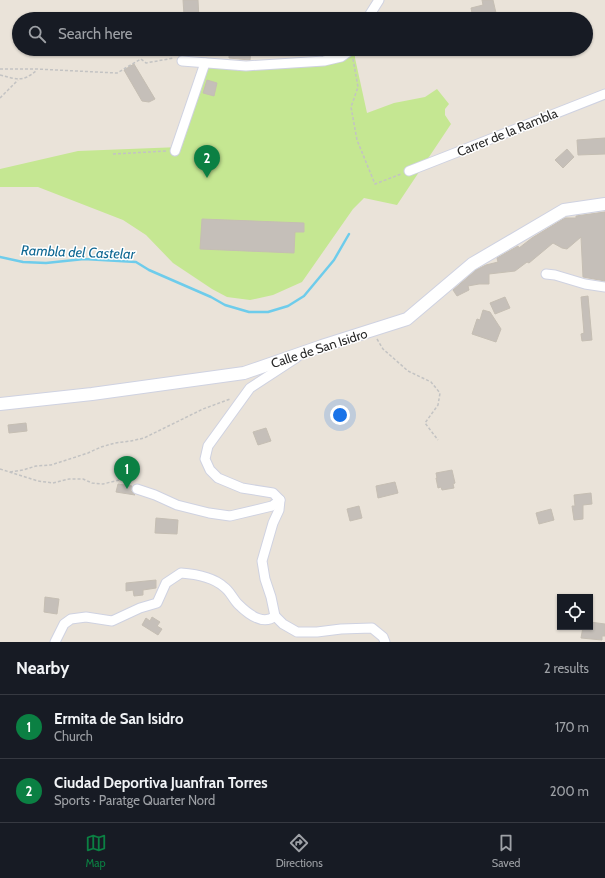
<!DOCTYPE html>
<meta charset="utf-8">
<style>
:root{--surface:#171b24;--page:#242831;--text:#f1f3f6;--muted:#9ea1a6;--line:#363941;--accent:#0b8043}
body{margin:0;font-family:Cabin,sans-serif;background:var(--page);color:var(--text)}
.controls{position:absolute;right:12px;bottom:12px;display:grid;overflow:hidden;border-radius:0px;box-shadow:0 1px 3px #0004}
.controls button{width:36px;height:36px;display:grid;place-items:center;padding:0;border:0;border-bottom:1px solid var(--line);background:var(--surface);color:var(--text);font:20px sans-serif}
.you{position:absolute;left:340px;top:415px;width:14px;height:14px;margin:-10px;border:3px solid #fff;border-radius:50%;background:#1a73e8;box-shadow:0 0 0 6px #1a73e833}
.badge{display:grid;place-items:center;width:26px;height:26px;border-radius:50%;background:var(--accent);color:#fff;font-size:13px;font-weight:700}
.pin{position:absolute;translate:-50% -33px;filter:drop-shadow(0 1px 2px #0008)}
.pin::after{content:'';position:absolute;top:21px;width:14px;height:12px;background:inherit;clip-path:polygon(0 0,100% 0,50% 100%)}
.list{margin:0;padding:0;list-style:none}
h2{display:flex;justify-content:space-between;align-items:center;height:52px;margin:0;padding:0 16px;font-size:17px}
h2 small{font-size:13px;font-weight:400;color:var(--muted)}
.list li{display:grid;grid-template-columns:26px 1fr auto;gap:12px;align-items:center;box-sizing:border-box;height:64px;padding:0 16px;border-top:1px solid var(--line)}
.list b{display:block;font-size:15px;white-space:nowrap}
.list p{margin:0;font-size:13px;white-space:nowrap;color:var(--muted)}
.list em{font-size:13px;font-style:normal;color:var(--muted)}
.icon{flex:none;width:22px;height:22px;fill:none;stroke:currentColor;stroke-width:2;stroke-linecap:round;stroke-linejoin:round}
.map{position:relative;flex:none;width:605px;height:642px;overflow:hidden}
.search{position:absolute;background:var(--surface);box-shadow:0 1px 3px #0004;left:12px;right:12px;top:12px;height:44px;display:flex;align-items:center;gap:10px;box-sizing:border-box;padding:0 14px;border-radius:22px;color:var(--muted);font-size:15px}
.sheet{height:180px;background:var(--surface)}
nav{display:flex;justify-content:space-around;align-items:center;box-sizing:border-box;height:56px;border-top:1px solid var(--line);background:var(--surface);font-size:11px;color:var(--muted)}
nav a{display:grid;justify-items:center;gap:2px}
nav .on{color:var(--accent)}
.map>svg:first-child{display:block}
.pitch{fill:#c5e792}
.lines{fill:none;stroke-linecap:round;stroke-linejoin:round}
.stream{stroke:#6ecceb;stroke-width:2.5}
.building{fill:#c5bfb9;stroke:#c5beb3}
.minor-casing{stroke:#cfd2e1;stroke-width:11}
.tertiary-casing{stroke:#cfd2e1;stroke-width:14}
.path{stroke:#c3c3c3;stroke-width:1.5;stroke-dasharray:3 2;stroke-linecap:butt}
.minor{stroke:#fff;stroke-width:9}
.tertiary{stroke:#fff;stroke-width:12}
.labels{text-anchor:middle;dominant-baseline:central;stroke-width:3;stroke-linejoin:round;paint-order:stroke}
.street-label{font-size:13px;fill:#282828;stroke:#fff}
.water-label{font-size:14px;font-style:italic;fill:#106893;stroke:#fff}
</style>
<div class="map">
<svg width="605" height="642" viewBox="0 0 605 642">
<rect width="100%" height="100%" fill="#eae3d9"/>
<path class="pitch" d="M355,49V58L367,113L394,103L425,97L437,89L449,104L445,109V115L451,124L397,205L364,198L353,209L302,282L273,295L250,300L227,297L212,289L173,263L146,235L123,220L38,187H0V169L78,151L180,147L206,68L210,67L234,68L238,71L241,68L305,66Z"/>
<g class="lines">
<path class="stream" d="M0,257L23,262L46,263L84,259L136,262L149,270L211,297L225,305L249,312H268L288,306L304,296L334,260L349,234"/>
</g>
<g class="building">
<path d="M183,0H198L199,19H190L189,15H184Z"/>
<path d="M482,0H493L496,13L473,18L471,8L483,5Z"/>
<path d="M163,49H190L185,55L179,56Z"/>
<path d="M229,49H251L250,60L229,58Z"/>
<path d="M134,64L155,99L149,102L142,101L124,70Z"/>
<path d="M207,80L217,83L214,96L203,93Z"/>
<path d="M605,138V154L578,155L577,140Z"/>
<path d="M567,149L574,157L563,168L555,160Z"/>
<path d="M605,212V281L583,277L581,237L567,249L562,248L553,243L529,263L527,262L515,271L489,274V284H479L468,286L469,290L457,296L453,290L476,270L486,265L498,262L497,258L518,246L519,248L532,238L565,218H576V216Z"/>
<path d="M202,219L304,223V232H295L294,253L200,249Z"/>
<path d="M588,296L592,340L582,341L581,334L584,333L581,297Z"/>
<path d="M505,297L510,308L495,314L490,303Z"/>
<path d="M483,310L490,312L501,329L496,342L472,334L477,319L480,320Z"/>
<path d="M26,423L27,431L9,433L8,425Z"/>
<path d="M266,428L271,441L258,445L253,432Z"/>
<path d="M452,470L455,483L453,484L454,488L442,490L441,487L438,488L436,478H437L436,473Z"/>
<path d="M395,482L398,493L378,498L376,486Z"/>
<path d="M118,484L132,486L131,491L135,495L116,492Z"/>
<path d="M591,493L592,504L583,505V519L574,520L572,506H575L574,495Z"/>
<path d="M359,506L362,518L350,521L347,509Z"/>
<path d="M551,509L554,520L539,524L536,513Z"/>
<path d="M156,518L178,520L177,534L155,533Z"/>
<path d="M156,580V588L143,590V595L134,596L133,590L126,591V583Z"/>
<path d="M45,597L59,599L57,614L44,612Z"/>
<path d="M152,617L160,622L157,626L162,629L158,635L142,625L146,618L150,621Z"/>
<path d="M590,622L605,624V636H602V640L581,638L583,627H590Z"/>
</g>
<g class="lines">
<defs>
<g id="minor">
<path d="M367,19L379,0"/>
<path d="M182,61L246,66L324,61L341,57L352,49"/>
<path d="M175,151L205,63"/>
<path d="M409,171L605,94"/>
<path d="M546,274L555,275L585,284L605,287"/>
<path d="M137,489L155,495L177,505L209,513L230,516L272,506L280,500"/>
<path d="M275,616L283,624L297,632H317L341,629L372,628L383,637L385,642"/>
<path d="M55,642L64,624L71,619L86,617L112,621L140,608L157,603L166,583L181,573C195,574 213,577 224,587C230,591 233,599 238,604C247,613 263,626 275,616L271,597L265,579L262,561L273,523L279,510L280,500L273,493L242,488L218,478L210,470L205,459L208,446L250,388L296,358"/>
</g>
<path id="tertiary" d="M0,404L92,394L244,373L322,346L407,319L472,264L564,210L605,204"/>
</defs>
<use href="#minor" class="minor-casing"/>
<use href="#tertiary" class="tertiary-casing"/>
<g class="path">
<path d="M353,59L358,87L351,107L357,140L375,184L401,174"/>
<path d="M0,69H37L117,73L141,59L146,63L174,58"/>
<path d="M0,75C17,79 22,83 37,70"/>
<path d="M0,98L18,80"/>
<path d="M113,154L167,151"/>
<path d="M377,339L383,349L408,371L431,382L440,393L438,405L425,423L438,440"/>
<path d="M0,469L38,481L53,483L69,479H83L92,483L103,484L123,479L132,481"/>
<path d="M10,472L23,470L36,466L51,465L88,453L101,447L115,443L131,441L144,438L203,409L230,399"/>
</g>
<use href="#minor" class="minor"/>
<use href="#tertiary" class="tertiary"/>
</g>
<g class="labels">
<g class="street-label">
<text transform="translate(507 132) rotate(-22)">Carrer de la Rambla</text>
<text transform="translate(319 348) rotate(-18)">Calle de San Isidro</text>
</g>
<g class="water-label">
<text transform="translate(78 252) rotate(2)">Rambla del Castelar</text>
</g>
</g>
</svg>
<div class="controls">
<button><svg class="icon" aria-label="locate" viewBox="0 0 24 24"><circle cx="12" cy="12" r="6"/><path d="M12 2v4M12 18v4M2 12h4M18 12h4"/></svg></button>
</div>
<div class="you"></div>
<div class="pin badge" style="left:127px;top:489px">1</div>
<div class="pin badge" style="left:207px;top:178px">2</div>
<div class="search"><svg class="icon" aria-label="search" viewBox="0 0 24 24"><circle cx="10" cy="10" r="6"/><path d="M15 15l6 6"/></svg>Search here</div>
</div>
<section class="sheet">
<h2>Nearby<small>2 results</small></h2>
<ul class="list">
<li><span class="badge">1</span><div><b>Ermita de San Isidro</b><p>Church</p></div><em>170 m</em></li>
<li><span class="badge">2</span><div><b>Ciudad Deportiva Juanfran Torres</b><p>Sports · Paratge Quarter Nord</p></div><em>200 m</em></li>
</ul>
</section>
<nav>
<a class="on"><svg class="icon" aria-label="map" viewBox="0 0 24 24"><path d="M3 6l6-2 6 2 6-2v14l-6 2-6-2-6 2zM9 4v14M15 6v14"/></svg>Map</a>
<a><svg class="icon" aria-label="directions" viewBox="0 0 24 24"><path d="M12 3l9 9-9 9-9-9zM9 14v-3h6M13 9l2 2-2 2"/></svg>Directions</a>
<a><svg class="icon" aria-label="saved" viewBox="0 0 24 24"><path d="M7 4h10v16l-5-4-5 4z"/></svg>Saved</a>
</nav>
